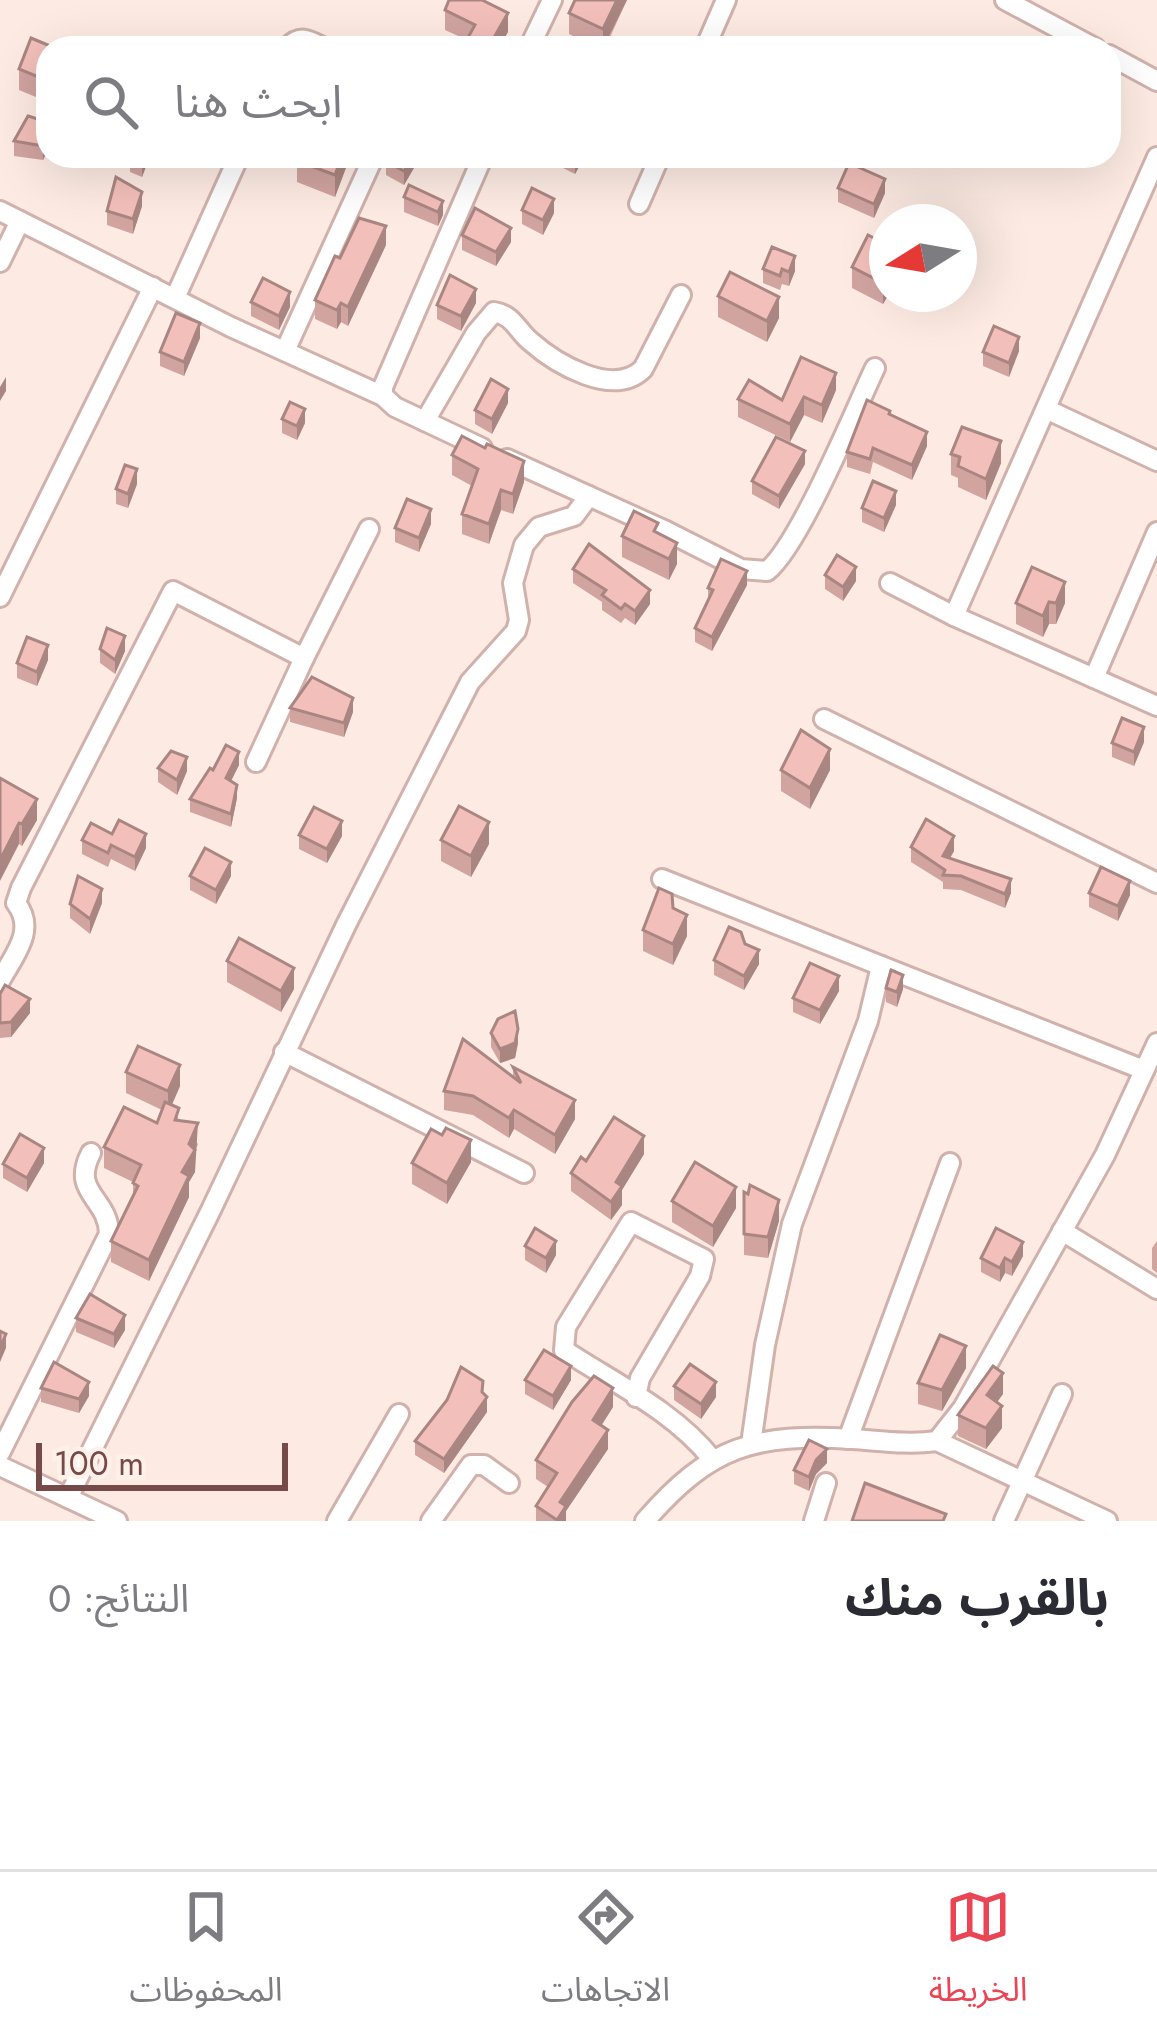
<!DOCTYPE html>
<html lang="ar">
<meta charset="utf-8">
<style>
:root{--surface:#fff;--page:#f2f2f3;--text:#2b2b33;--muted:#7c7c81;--line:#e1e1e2;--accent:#ea4555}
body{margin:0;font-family:Jost,"Noto Sans Arabic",sans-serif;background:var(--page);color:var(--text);direction:rtl}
.compass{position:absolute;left:869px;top:204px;width:108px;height:108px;border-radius:50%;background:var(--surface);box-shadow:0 12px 48px #0002;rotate:259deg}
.scale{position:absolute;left:36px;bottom:30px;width:252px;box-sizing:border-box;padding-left:12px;border:6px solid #764a48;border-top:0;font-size:33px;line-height:42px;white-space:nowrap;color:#764a48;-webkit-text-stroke:9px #fff0ea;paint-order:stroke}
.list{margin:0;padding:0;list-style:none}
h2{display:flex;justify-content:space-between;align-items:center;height:156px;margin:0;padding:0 48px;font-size:51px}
h2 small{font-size:39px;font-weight:400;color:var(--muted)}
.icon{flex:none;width:66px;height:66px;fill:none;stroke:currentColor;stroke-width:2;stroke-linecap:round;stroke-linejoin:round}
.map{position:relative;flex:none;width:1157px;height:1521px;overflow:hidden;direction:ltr}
.search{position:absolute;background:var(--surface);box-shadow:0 12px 48px #0002;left:36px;right:36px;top:36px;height:132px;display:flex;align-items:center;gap:30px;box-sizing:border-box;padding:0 42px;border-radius:36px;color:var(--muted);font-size:45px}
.sheet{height:348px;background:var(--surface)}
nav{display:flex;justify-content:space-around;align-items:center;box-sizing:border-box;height:168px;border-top:3px solid var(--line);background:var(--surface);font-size:33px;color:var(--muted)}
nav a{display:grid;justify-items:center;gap:6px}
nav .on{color:var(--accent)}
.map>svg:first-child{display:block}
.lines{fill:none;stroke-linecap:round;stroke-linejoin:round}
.street-casing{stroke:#d0b1ac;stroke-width:24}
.street{stroke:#fff;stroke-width:18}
.wall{fill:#d1a4a0}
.shaded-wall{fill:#aa8682}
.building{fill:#f3bfba;stroke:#aa8682;stroke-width:3}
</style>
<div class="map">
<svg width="1157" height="1521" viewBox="0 0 1157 1521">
<rect width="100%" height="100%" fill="#fdebe3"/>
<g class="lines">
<defs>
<g id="street">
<path d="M1005,0L1095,48"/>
<path d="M287,48C300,34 309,40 324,48"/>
<path d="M529,48L552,0"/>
<path d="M705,48L726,0"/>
<path d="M1109,55L1157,81"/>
<path d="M639,204L660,156"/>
<path d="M0,211L231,327L383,396L395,407L482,448"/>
<path d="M0,262L20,221"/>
<path d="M175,298L239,156"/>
<path d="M285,351L374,156"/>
<path d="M383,396V387L483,156"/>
<path d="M1046,409L1157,461"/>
<path d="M425,421L476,333L494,312C513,315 517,330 530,341C556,364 613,398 643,369L681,295"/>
<path d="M507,459L666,531L741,569L767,571C799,546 854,412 875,368"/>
<path d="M890,583L954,616L1157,706"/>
<path d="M0,597L153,287"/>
<path d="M954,616L1157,157"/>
<path d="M1094,678L1157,532"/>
<path d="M824,719L1157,883"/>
<path d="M256,762L304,658"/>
<path d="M662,879L1144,1070"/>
<path d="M0,981C14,955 37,930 16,903L21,888L173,591L304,658L369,529"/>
<path d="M284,1052L524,1173"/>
<path d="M1062,1231L1157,1289"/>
<path d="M636,1397L640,1378L700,1276L704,1259L631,1222L566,1327L564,1350C614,1383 674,1411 712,1459"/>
<path d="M848,1439L950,1163"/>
<path d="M937,1441L1107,1521"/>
<path d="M751,1444L765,1345L792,1224L868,1021L881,966"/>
<path d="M0,1453L109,1234C109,1198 70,1193 91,1153"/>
<path d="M0,1466L117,1521"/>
<path d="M68,1498L210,1212L346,925L470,682L516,631L519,620L513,583L524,545L539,527L574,516L589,496"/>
<path d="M337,1521L399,1414"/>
<path d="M431,1521L471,1465H484L509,1483"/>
<path d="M645,1521C710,1446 754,1433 853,1439C882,1441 908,1445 937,1441L963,1408L1105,1155L1157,1043"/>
<path d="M814,1521L826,1483"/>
<path d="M1004,1521L1062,1394"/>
</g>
</defs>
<use href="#street" class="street-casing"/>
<use href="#street" class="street"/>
</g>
<g class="wall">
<path d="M575,0H627L605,48H598L569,34V13Z"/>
<path d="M445,10L508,32L467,40L445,30Z"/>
<path d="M48,48V102L19,90V69Z"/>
<path d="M48,122V150L43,160L14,156V141Z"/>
<path d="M88,156H108L105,162Z"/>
<path d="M150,156L142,177L130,172V158Z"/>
<path d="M347,156V165L335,197L297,182V161Z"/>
<path d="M386,156H418V161L404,185L386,175Z"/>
<path d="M555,156H585L575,174L555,164Z"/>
<path d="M409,185L443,215L438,226L404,212V197Z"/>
<path d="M838,188L885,193L874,218L838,202Z"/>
<path d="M142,206L133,234L107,225V211Z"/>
<path d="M522,210L554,213L543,235L522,224Z"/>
<path d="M462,235L511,242L496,266L462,250Z"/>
<path d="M868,235L889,294L883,304L852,288V267Z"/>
<path d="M386,245L348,326L341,322L337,329L315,319V300Z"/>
<path d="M763,269L795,271L789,286L782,284L780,290L763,283Z"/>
<path d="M718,296L779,318L767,342L718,317Z"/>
<path d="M251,302L290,307L279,330L251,316Z"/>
<path d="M476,303L461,331L437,319V305Z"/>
<path d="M200,338L184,376L160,366V352Z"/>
<path d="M1019,351L1009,377L983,366V352Z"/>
<path d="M836,390L822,423L804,415L790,442L738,417V399L782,400Z"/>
<path d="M508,403L492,434L475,424V410Z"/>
<path d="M890,415L927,446L912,480L873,462L870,474L847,467V452Z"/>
<path d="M282,419L305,423L297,440L282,433Z"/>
<path d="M485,448L524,482L513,514L501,510L489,544L462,534V514L472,486L452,475V455Z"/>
<path d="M951,454L1001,463L986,500L958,487V478L951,475Z"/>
<path d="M805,464L779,509L752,494V481Z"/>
<path d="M137,484L128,508L116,504V489Z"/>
<path d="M896,505L884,532L862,522V508Z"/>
<path d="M431,524L419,552L395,542V528Z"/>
<path d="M658,533L677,564L669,580L622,557V536Z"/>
<path d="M573,569L650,604L635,625L625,618L621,623L602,610V602L573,583Z"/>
<path d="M825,575L856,581L843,601L825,589Z"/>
<path d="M747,585L712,651L695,642V628L708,600V588Z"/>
<path d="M1016,603H1065L1056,624H1049L1043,637L1016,624Z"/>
<path d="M100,649L125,651L115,674L100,663Z"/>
<path d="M48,660L37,686L17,678V663Z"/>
<path d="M290,708L353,712L344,737L290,722Z"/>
<path d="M1144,742L1134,766L1112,757V743Z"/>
<path d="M239,765L231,781L237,798L231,827L190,812V799L213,770Z"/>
<path d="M158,768L187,771L177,795L158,782Z"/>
<path d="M781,770H830L810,809L781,791Z"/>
<path d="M0,778L37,820L22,846L19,844Z"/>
<path d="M299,835L342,836L327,863L299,849Z"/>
<path d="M82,840L146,848L135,871L111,859L108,867L82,854Z"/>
<path d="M441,840L489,844L471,877L441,861Z"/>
<path d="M911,847L954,851L950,858L1011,893L1005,908L961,890L943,889V882L911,862Z"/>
<path d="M190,876H231L216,904L190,890Z"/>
<path d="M1089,893L1130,895L1118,921L1089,907Z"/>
<path d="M102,903L90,934L70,918V904Z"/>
<path d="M673,908L687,936L673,965L643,951V930Z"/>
<path d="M745,944L759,964L744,990L714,975V960Z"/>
<path d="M227,961L294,989L281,1012L227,982Z"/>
<path d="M886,988L903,989L897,1007L886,1002Z"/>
<path d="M839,991L820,1024L793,1012V998Z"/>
<path d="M0,994L30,1013L11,1037L0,1038Z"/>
<path d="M491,1033L518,1043L515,1058L500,1063L491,1047Z"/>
<path d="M513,1067L575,1119L555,1154L514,1129L509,1138L473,1115L444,1110V1091L513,1076Z"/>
<path d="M126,1072L180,1086L172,1105L179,1120L198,1144L195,1151V1172L189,1182V1197L149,1281L111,1262V1241L133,1197V1182L104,1168V1147L157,1123L162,1110L126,1093Z"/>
<path d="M644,1154L622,1190V1205L611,1220L571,1191V1173L586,1161Z"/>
<path d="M471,1162L447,1204L412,1184V1163Z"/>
<path d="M44,1163L27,1192L3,1178V1164Z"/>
<path d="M744,1192L779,1221L768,1258L744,1255Z"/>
<path d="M672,1201L736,1208L713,1247L672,1222Z"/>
<path d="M1157,1241V1273L1152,1269V1248Z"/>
<path d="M525,1246L556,1255L546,1273L525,1260Z"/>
<path d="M1023,1256L1012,1276L1005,1273L1000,1282L981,1272V1258Z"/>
<path d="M76,1318L125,1330L114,1348L76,1332Z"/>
<path d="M966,1368L942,1411L918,1404V1383Z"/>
<path d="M525,1380H571L553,1410L525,1394Z"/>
<path d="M674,1386L716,1397L701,1419L674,1400Z"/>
<path d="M41,1388L89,1396L79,1413L41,1402Z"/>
<path d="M1003,1394L997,1402L1002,1428L986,1449L958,1436V1415Z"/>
<path d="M613,1407L601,1425L608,1449L566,1511V1521H536V1506L548,1487L536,1479V1460Z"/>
<path d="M487,1412L444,1473L415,1455V1441Z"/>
<path d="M827,1463L816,1474L809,1491L794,1484V1470Z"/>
</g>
<g class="shaded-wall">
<path d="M617,0H627L603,48V29Z"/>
<path d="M508,13V32L499,48H488Z"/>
<path d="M48,136V150L43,160V146Z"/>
<path d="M145,156H150L142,177V163Z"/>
<path d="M342,156H347V165L335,197V175Z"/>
<path d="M413,156H418V161L404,185V171Z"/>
<path d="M578,156H585L575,174V160Z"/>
<path d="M885,179V193L874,218V204Z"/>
<path d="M142,192V206L133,234V219Z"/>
<path d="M554,199V213L543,235V220Z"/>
<path d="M443,201V215L438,226V212Z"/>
<path d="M386,226V245L348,326V307Z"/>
<path d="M511,228V242L496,266V252Z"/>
<path d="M795,256V271L789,286V272Z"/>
<path d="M887,276V294H889L883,304V283Z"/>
<path d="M476,289V303L461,331V316Z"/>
<path d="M290,292V307L279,330V316Z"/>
<path d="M779,297V318L767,342V321Z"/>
<path d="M341,303V322L337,329V310Z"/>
<path d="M200,323V338L184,376V362Z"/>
<path d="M1019,337V351L1009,377V363Z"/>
<path d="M836,373V390L822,423V405Z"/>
<path d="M6,377V391L0,401V387Z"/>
<path d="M508,389V403L492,434V419Z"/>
<path d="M804,397V415L790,442V424Z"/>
<path d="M305,409V423L297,440V426Z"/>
<path d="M927,432V446L912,480V465Z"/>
<path d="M1001,441V463L986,500V479Z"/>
<path d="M805,451V464L779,509V496Z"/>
<path d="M524,461V482L513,514V494Z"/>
<path d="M137,469V484L128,508V494Z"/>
<path d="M501,490V510L489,544V524Z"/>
<path d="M896,491V505L884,532V518Z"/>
<path d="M431,509V524L419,552V538Z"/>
<path d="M677,543V564L669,580V559Z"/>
<path d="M856,567V581L843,601V587Z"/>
<path d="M747,571V585L712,651V637Z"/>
<path d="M1065,582V603L1056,624V603Z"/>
<path d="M650,590V604L635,625V611Z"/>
<path d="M1049,602V624L1043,637V616Z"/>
<path d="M125,636V651L115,674V660Z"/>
<path d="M48,645V660L37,686V672Z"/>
<path d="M353,698V712L344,737V723Z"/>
<path d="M1144,727V742L1134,766V752Z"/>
<path d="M830,749V770L810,809V788Z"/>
<path d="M239,752V765L226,791V778Z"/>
<path d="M187,757V771L177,795V780Z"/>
<path d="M237,785V798L231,827V814Z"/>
<path d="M37,799V820L22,846V824Z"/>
<path d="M342,821V836L327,863V849Z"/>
<path d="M489,822V844L471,877V856Z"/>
<path d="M19,823V844L0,881V860Z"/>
<path d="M146,834V848L135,871V857Z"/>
<path d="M954,836V851L943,870V856Z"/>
<path d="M231,862V876L216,904V890Z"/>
<path d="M1011,879V893L1005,908V894Z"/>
<path d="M1130,881V895L1118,921V906Z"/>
<path d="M102,889V903L90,934V919Z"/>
<path d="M687,915V936L673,965V944Z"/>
<path d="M759,950V964L744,990V976Z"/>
<path d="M294,968V989L281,1012V991Z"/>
<path d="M903,975V989L897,1007V992Z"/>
<path d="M839,976V991L820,1024V1010Z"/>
<path d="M30,999V1013L11,1037V1022Z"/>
<path d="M518,1029V1043L515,1058L500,1063V1049Z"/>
<path d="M180,1065V1086L168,1113V1091Z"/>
<path d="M575,1100V1119L555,1154V1135Z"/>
<path d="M514,1110V1129L509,1138V1118Z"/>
<path d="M198,1123L195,1172L189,1182V1197L149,1281V1260L182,1172L189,1144Z"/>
<path d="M644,1136V1154L622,1190V1205L611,1220V1202L616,1182Z"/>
<path d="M471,1140V1162L447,1204V1183Z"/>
<path d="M44,1148V1163L27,1192V1178Z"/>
<path d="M736,1187V1208L713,1247V1226Z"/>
<path d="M779,1200V1221L768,1258V1237Z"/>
<path d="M556,1241V1255L546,1273V1258Z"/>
<path d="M1023,1242V1256L1012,1276V1262Z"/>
<path d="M1005,1258V1273L1000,1282V1268Z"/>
<path d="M125,1315V1330L114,1348V1334Z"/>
<path d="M6,1334V1348L0,1362V1348Z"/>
<path d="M966,1346V1368L942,1411V1390Z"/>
<path d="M571,1366V1380L553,1410V1396Z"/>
<path d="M1003,1373V1394L987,1416V1395Z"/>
<path d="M483,1381V1395L487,1397V1412L444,1473V1459Z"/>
<path d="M89,1382V1396L79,1413V1399Z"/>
<path d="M716,1382V1397L701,1419V1404Z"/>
<path d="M613,1388V1407L593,1439V1420Z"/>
<path d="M1002,1406V1428L986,1449V1428Z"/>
<path d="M608,1430V1449L566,1511V1521H557L560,1515V1502Z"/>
<path d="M827,1449V1463L816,1474L809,1491V1477L816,1460Z"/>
</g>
<g class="building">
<path d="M449,0H482L508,13L488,48H462L475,25L445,10Z"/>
<path d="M575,0H617L603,29L569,13Z"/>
<path d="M31,38L55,48H48V81L19,69Z"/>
<path d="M28,116L48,122V136L43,146L14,141Z"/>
<path d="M131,156H145L142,163L130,158Z"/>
<path d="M299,156H342L335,175L297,161Z"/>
<path d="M386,156H413L404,171L386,161Z"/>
<path d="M849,163L885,179L874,204L838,188Z"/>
<path d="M116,177L142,192L133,219L107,211Z"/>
<path d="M409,185L443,201L438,212L404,197Z"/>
<path d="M532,188L554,199L543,220L522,210Z"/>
<path d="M475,208L511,228L496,252L462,235Z"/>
<path d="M359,218L386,226L348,307L341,303L337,310L315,300L335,256L340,258Z"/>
<path d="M868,235L887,245V276L883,283L852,267Z"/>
<path d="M772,247L795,256L789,272L782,269L780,276L763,269Z"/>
<path d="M730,272L779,297L767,321L718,296Z"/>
<path d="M450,275L476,289L461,316L437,305Z"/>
<path d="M263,278L290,292L279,316L251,302Z"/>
<path d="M176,313L200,323L184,362L160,352Z"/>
<path d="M994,326L1019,337L1009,363L983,352Z"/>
<path d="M801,357L836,373L822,405L804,397L790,424L738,399L749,380L782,400Z"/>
<path d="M491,379L508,389L492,419L475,410Z"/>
<path d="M867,400L890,411L889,414L927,432L912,465L873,448L870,459L847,452Z"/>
<path d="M290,402L305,409L297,426L282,419Z"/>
<path d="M962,427L1001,441L986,479L958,466L960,457L951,454Z"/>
<path d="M462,436L485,448L487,444L524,461L513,494L501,490L489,524L462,514L478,469L452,455Z"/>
<path d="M776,437L805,451L779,496L752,481Z"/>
<path d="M125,465L137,469L128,494L116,489Z"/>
<path d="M873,481L896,491L884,518L862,508Z"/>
<path d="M407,499L431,509L419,538L395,528Z"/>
<path d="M634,511L658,523L654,531L677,543L669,559L622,536Z"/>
<path d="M589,544L650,590L635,611L625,604L621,609L602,595L606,590L573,569Z"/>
<path d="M837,555L856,567L843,587L825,575Z"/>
<path d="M721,559L747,571L712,637L695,628L713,590L708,588Z"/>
<path d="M1032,567L1065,582L1056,603L1049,602L1043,616L1016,603Z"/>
<path d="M107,628L125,636L115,660L100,649Z"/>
<path d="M27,637L48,645L37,672L17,663Z"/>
<path d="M312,677L353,698L344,723L290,708Z"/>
<path d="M1122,718L1144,727L1134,752L1112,743Z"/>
<path d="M801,730L830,749L810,788L781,770Z"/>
<path d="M226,745L239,752L226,778L237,785L231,814L190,799L210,768L213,770Z"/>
<path d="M171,751L187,757L177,780L158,768Z"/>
<path d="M0,778L37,799L22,824L19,823L0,860Z"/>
<path d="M459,806L489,822L471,856L441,840Z"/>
<path d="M314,807L342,821L327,849L299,835Z"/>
<path d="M926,819L954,836L943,856L1011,879L1005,894L961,876L943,875L945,870L911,847Z"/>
<path d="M119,820L146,834L135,857L111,845L108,853L82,840L91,823L112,834Z"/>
<path d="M205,848L231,862L216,890L190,876Z"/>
<path d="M1101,867L1130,881L1118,906L1089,893Z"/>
<path d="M78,876L102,889L90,919L70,904Z"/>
<path d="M659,888L672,894L673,908L687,915L673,944L643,930Z"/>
<path d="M729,927L741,932L745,944L759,950L744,976L714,960Z"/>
<path d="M239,938L294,968L281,991L227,961Z"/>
<path d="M810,963L839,976L820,1010L793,998Z"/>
<path d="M891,970L903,975L897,992L886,988Z"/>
<path d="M5,985L30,999L11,1022L0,1023V994Z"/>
<path d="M515,1011L518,1029L515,1043L500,1049L491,1033L498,1019Z"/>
<path d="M463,1039L521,1083L513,1067L575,1100L555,1135L514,1110L509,1118L473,1096L444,1091Z"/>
<path d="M138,1046L180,1065L168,1091L126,1072Z"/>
<path d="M165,1102L179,1108L175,1120L198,1123L189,1144L195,1150L182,1172L189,1176L149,1260L111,1241L138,1186L133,1183L141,1165L104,1147L124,1107L157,1123Z"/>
<path d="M614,1117L644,1136L616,1182L622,1186L611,1202L571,1173L581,1157L586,1161Z"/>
<path d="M446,1128L471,1140L447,1183L412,1163L431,1129L442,1135Z"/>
<path d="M20,1134L44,1148L27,1178L3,1164Z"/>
<path d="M695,1162L736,1187L713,1226L672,1201Z"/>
<path d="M750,1185L779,1200L768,1237L744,1234V1192L748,1194Z"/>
<path d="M535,1228L556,1241L546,1258L525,1246Z"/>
<path d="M996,1228L1023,1242L1012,1262L1005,1258L1000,1268L981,1258Z"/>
<path d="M90,1294L125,1315L114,1334L76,1318Z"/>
<path d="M0,1331L6,1334L0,1348Z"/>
<path d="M940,1335L966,1346L942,1390L918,1383Z"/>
<path d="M544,1350L571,1366L553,1396L525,1380Z"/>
<path d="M54,1362L89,1382L79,1399L41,1388Z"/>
<path d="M690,1364L716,1382L701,1404L674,1386Z"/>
<path d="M993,1366L1003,1373L987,1395L1002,1406L986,1428L958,1415Z"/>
<path d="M461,1367L483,1381L482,1392L487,1397L444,1459L415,1441L447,1400Z"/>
<path d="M594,1376L613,1388L593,1420L608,1430L560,1502L566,1506L557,1520L536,1506L557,1473L536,1460L572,1402Z"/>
<path d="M809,1440L827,1449L816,1460L809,1477L794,1470Z"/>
<path d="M865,1483L946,1514L943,1521H852Z"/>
</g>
</svg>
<svg class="compass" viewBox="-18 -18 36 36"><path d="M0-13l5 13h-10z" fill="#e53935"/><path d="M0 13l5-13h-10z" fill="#7c7c81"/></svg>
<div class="scale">100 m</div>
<div class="search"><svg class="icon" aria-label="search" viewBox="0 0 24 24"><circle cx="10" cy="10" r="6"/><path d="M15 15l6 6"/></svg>ابحث هنا</div>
</div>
<section class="sheet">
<h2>بالقرب منك<small>النتائج: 0</small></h2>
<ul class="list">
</ul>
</section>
<nav>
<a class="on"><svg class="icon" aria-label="map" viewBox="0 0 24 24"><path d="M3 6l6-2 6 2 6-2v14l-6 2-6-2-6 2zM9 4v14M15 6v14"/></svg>الخريطة</a>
<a><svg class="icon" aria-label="directions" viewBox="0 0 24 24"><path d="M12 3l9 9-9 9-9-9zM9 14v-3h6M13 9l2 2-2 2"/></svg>الاتجاهات</a>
<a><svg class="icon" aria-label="saved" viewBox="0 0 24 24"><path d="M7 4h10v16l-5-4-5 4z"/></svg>المحفوظات</a>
</nav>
